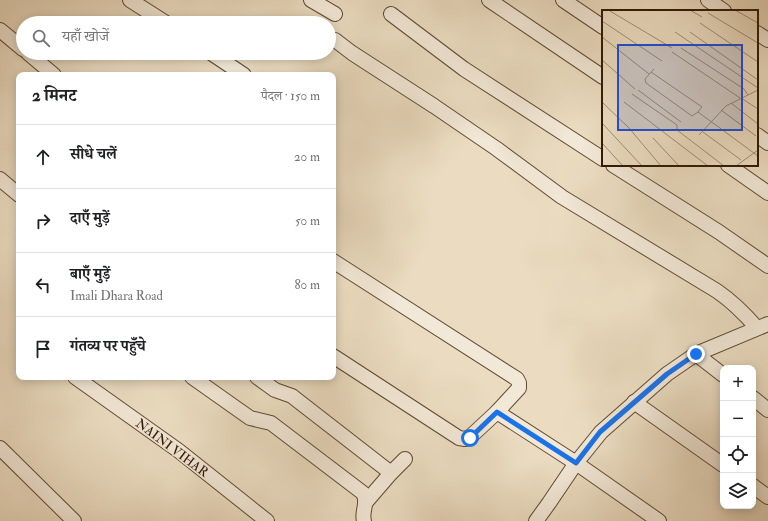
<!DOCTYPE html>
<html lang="hi">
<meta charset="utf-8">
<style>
:root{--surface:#fff;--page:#f2f2f2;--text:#202124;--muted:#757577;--line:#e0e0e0}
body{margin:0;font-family:"IM FELL Double Pica","Noto Serif Devanagari",serif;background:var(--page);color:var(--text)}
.controls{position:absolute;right:12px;bottom:12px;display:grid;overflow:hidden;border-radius:8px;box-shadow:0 2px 10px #0003}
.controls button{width:36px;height:36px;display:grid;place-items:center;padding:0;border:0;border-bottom:1px solid var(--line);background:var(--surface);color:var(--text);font:20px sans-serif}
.stop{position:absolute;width:12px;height:12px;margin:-9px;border:3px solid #1a73e8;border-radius:50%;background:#fff}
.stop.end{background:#1a73e8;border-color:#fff;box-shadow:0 1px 4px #0008}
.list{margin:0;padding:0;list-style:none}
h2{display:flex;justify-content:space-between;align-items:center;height:52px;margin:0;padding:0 16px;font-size:17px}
h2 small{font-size:13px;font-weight:400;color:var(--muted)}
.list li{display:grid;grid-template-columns:26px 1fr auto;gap:12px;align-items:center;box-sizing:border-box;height:64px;padding:0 16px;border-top:1px solid var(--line)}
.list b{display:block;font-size:15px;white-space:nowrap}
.list p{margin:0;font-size:13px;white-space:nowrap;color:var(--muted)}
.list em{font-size:13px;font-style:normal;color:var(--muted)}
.icon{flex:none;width:22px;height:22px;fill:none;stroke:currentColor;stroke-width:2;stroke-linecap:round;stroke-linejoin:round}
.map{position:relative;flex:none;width:768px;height:521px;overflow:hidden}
.search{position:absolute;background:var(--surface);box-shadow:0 2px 10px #0003;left:16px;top:16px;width:320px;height:44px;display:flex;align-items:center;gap:10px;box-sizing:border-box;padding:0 14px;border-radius:22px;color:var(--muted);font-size:15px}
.panel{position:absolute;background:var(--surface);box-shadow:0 2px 10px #0003;left:16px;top:72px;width:320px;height:308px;border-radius:8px}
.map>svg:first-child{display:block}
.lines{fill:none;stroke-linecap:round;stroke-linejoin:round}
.minor-casing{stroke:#604932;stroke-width:16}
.minor{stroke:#f2e8d7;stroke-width:14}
.route{stroke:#1a73e8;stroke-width:5}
.labels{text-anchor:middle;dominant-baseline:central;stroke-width:3;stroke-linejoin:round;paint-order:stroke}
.street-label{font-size:13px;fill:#311803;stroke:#f2e8d7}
.inset-road{fill:none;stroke:#a18e75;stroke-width:1}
.view{fill:#1d4ed8;fill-opacity:0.15;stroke:#1d4ed8;stroke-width:2}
.inset-edge{fill:none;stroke:#311803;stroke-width:2}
</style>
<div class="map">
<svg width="768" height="521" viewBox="0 0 768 521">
<rect width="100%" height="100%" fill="#ebdcc1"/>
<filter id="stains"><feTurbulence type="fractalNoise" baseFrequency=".005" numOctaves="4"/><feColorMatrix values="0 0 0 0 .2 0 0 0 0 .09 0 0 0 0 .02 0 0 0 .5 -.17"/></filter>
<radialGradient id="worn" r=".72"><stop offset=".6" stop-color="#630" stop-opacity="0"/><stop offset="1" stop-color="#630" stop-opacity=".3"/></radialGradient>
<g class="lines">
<defs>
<g id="minor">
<path d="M130,0L166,23"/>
<path d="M311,0L335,14"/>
<path d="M489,0L603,77"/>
<path d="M563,0L603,27"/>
<path d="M708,0L724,11"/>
<path d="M391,14L464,69L603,159"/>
<path d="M0,30L23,49"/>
<path d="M757,33L768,40"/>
<path d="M335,40L352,53L434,106L497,149L562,197L717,291C733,302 744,313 757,328"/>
<path d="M28,53L54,75"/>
<path d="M211,53L244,75"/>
<path d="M757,135L768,143"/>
<path d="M613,165L719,232L768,266"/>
<path d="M728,165L768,193"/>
<path d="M0,179L19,195"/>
<path d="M333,261L517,379L519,383V388L497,412L576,463L659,521"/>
<path d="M696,354L723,375"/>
<path d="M333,356L459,438L465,439L470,437L497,412"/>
<path d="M75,377L179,451L267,521"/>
<path d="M192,377L250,418L271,423L363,493C369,503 361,511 364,521"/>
<path d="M257,377L275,390L292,396L297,400L391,473"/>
<path d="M753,398L768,410"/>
<path d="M634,402L723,465"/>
<path d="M0,448L74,521"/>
<path d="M753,486L768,497"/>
<path d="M366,502L391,473L405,459"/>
<path d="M536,521L549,503L576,463L601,432L667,374L696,354L768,324"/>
</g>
</defs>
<use href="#minor" class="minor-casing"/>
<use href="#minor" class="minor"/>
</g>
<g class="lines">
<path class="route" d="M470,438L497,412L576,463L600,432L667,374L696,354"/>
</g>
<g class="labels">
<g class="street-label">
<text transform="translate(172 448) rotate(37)">NAINI VIHAR</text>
</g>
</g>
<g transform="translate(602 10)">
<rect width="156" height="156" fill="#ebdcc1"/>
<path class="inset-road" d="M88,0L100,7M133,0L156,13M8,1L70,38M106,3L156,33M0,11L60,51M98,13L156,52M73,22L156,78M88,22L156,70M0,27L47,64M79,38L142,79L146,85M70,42L138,88M0,50L33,79M52,59L43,69L44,73L90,106L96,102M49,62L100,97L96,102L156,146M36,80L79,112M30,84L75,115V120L122,156M139,88L156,99M0,92L27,118L59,156M22,92L106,156M129,93L156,114M119,100L154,126M0,113L40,156M101,122L139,150M97,125L124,96L156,80M51,128L77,156M0,133L21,156M134,156L156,140"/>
<path class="view" d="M16,35H140V120H16Z"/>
<rect width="156" height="156" class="inset-edge"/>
</g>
<rect width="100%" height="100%" filter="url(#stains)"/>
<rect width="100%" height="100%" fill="url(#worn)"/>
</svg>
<div class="controls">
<button>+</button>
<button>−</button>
<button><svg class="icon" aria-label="locate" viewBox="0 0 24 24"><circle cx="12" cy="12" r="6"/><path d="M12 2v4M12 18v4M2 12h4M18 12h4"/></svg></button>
<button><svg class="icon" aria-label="layers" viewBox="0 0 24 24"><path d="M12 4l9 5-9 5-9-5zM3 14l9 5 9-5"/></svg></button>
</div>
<div class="stop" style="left:470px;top:438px"></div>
<div class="stop end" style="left:696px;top:354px"></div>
<div class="search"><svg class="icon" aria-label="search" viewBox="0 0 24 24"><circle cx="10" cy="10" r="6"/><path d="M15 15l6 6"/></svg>यहाँ खोजें</div>
<section class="panel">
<h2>2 मिनट<small>पैदल · 150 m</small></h2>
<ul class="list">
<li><svg class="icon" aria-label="ahead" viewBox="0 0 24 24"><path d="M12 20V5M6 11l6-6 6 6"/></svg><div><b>सीधे चलें</b></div><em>20 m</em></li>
<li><svg class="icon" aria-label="right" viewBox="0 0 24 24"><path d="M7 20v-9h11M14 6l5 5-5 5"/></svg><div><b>दाएँ मुड़ें</b></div><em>50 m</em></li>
<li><svg class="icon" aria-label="left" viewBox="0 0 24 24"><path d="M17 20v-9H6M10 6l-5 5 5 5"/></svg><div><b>बाएँ मुड़ें</b><p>Imali Dhara Road</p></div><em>80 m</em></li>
<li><svg class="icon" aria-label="arrive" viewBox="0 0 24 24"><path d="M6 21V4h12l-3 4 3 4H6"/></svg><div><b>गंतव्य पर पहुँचे</b></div></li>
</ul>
</section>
</div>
